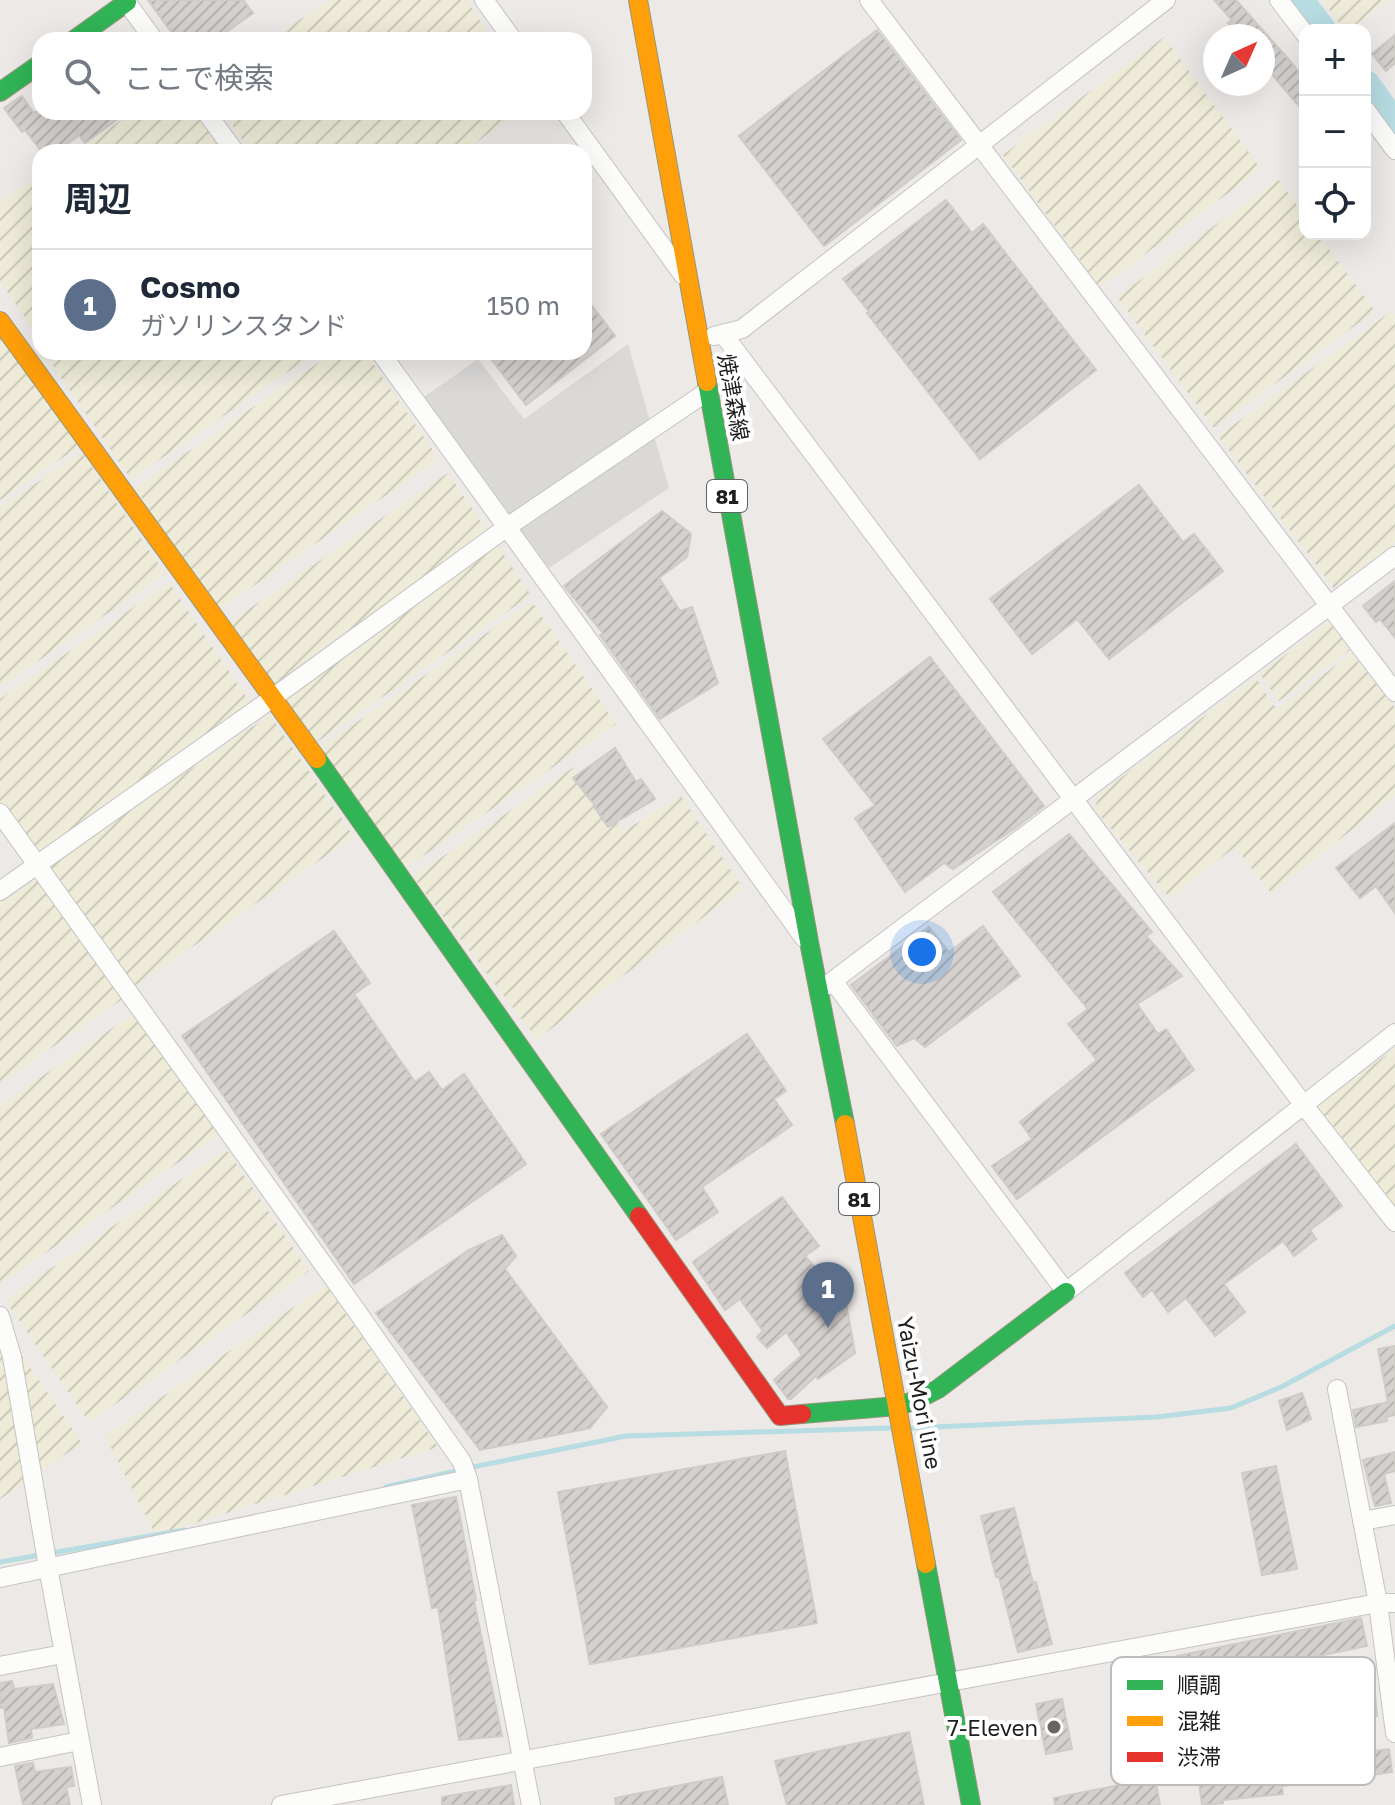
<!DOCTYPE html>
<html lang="ja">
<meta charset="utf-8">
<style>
:root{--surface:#fff;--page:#f2f2f3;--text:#1f2937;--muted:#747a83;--line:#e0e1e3;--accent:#ea580c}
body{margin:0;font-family:"Golos Text","Noto Sans JP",sans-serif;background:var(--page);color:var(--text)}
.controls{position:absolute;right:24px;top:24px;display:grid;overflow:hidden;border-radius:16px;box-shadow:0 8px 32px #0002}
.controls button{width:72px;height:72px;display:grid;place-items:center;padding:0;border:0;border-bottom:2px solid var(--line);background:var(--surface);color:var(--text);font:40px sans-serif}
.compass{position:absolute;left:1203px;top:24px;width:72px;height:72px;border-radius:50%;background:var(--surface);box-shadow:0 8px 32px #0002;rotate:45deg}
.you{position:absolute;left:922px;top:952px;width:28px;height:28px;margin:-20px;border:6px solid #fff;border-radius:50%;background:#1a73e8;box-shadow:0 0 0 12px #1a73e833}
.badge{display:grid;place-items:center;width:52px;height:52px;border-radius:50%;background:var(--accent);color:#fff;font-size:26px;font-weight:700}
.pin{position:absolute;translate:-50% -66px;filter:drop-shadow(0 2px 4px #0008)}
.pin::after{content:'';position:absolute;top:42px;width:28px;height:24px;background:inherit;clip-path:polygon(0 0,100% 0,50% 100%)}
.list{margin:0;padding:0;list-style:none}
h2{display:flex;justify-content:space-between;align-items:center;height:104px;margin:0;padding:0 32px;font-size:34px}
h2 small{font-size:26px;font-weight:400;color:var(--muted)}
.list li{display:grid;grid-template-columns:52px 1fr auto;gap:24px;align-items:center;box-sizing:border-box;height:112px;padding:0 32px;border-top:2px solid var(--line)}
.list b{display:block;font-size:30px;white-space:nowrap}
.list p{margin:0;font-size:26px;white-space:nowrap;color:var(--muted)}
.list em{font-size:26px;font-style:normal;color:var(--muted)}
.icon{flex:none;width:44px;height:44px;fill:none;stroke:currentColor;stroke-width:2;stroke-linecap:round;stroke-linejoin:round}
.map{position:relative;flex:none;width:1395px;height:1805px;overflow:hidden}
.search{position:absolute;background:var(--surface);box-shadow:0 8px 32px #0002;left:32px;top:32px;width:560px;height:88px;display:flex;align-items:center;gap:20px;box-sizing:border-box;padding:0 28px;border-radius:24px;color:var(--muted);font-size:30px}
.panel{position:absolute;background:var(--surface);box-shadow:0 8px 32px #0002;left:32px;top:144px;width:560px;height:216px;border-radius:24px}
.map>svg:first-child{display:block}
.religious{fill:#dad9d8}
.farmland{fill:url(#farmland-furrows)}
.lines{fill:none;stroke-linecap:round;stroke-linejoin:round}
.stream{stroke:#b7dce2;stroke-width:5}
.river{stroke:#b7dce2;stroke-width:32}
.building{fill:url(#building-hatch);stroke:#cfcbc7;stroke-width:2}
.street-casing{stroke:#c5c4c2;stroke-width:20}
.fast-casing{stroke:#97967d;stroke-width:20}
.slow-casing{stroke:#97967d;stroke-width:20}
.jam-casing{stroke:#97967d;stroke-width:20}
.street{stroke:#fcfcfb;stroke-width:18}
.fast{stroke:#30b455;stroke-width:18}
.slow{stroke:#ff9f0a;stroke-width:18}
.jam{stroke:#e5322d;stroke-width:18}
.poi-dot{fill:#666564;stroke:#fff;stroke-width:3}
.labels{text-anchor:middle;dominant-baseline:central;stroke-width:8;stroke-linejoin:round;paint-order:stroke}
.shield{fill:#fff;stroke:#626262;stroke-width:2}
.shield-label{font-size:20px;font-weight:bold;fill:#1e1e1e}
.street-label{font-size:22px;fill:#1e1e1e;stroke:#fff}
.poi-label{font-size:22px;fill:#1e1e1e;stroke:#fff;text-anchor:end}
.key{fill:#fff;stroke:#bcbcbc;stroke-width:2}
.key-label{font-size:22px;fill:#1e1e1e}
</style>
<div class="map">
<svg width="1395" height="1805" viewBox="0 0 1395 1805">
<defs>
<pattern id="farmland-furrows" width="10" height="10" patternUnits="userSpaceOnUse" patternTransform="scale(2)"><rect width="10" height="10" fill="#eeecd8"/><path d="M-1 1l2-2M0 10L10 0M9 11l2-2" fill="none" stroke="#cccab9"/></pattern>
<pattern id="building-hatch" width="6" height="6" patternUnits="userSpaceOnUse" patternTransform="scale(2)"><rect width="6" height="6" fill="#d4d1cf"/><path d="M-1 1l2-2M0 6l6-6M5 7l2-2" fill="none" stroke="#b6b3b1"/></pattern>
</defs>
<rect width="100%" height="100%" fill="#ece9e6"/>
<path class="religious" d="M628,344L669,488L549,568L424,397L478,359L524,419Z"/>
<g class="farmland">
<path d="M329,0H467L492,40H270Z"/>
<path d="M1322,0H1387L1349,30H1345Z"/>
<path d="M1164,37L1261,169L1100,287L1003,155Z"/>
<path d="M133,112H208L235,152H74Z"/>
<path d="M223,112H518L463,152H251Z"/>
<path d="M40,175V340L0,281V203Z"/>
<path d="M1278,179L1305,216V234H1318L1375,311L1214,428L1117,297Z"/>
<path d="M1392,311L1395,315V542L1334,588L1218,436Z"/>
<path d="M0,327L81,445L0,500Z"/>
<path d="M55,352H317L131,479L47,357Z"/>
<path d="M334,352H365L439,459L218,610L135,488Z"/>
<path d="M82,452L165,574L0,687V508Z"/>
<path d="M448,473L531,595L311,746L227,624Z"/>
<path d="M169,583L252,705L32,856L0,809V699Z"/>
<path d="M532,602L616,724L395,875L312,753Z"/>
<path d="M1330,622L1350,650L1279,701L1260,674Z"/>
<path d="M1352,653L1395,708V796L1271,893L1235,847L1170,898L1095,810L1098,795L1256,678L1277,710Z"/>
<path d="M270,715L354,837L133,987L50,865Z"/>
<path d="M574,767L624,831L681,796L743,888L537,1039L413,877Z"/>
<path d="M40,876L124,998L0,1083V904Z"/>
<path d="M136,1012L220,1134L0,1284V1105Z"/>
<path d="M1395,1048V1206L1318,1107Z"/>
<path d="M226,1149L309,1271L89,1422L5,1300Z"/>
<path d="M326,1285L438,1447L156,1535L105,1436Z"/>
<path d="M0,1324L82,1443L0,1499Z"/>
</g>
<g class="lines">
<g class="stream">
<path d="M912,1428L1157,1417L1231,1408L1281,1387L1395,1326"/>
<path d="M386,1487L478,1466L626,1436L890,1428"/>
<path d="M0,1562L184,1530"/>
</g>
<g class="river">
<path d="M1297,0L1320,30"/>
<path d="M1365,86L1395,128"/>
</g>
</g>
<g class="building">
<path d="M148,0H243L253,13L215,40H177Z"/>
<path d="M1214,0H1236L1290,61L1305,80V113L1263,64V36H1239L1228,23L1232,20Z"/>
<path d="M877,30L961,140L824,246L739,136Z"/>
<path d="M1395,35V63L1386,71L1372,54Z"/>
<path d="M22,96L33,112H127L85,143L79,135L57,152H42L25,130L22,132L4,108Z"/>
<path d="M946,200L972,233L983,224L1096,370L980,459L867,313L869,312L843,279Z"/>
<path d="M584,295L615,336L526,405L486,352H584Z"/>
<path d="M1139,485L1183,542L1194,534L1223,571L1109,659L1077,619L1032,654L990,599Z"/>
<path d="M662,511L691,534L687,557L659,578L680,611L692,607L718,683L660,719L600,635L603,633L564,586Z"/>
<path d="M1395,581V638L1380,619L1376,622L1363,606Z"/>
<path d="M930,657L1044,806L1014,829L953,869L944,863L905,892L855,818L875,805L823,739Z"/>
<path d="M615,748L636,782L641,779L655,799L608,827L595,808L596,807L573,778Z"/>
<path d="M1395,823V913L1376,886L1360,898L1336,868Z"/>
<path d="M1069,834L1152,932L1146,936L1182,976L1137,1004L1158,1034L1166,1029L1194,1070L1017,1199L992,1166L1032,1139L1020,1122L1097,1060L1068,1024L1088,1009L993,892Z"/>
<path d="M983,926L1020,976L925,1047L914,1038L897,1046L851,985L929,927L949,952Z"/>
<path d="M334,931L370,983L354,994L415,1082L429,1072L442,1090L464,1074L526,1164L354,1284L182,1036Z"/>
<path d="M747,1034L786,1091L774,1099L792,1125L702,1187L718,1212L676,1240L601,1134Z"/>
<path d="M1296,1144L1342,1206L1310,1230L1316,1239L1294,1256L1283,1241L1224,1284L1245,1312L1215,1336L1186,1298L1168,1312L1152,1290L1143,1297L1125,1273Z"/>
<path d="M782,1197L819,1246L805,1256L836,1291L843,1286L855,1353L818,1379L816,1376L791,1399H788L774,1380L802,1355L786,1332L767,1348L757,1337L763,1331L740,1299L725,1310L693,1262Z"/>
<path d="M502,1235L516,1256L505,1269L607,1407L590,1428L480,1450L376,1313L469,1250Z"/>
<path d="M1395,1346V1415L1386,1417L1387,1421L1356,1427L1353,1410L1388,1402L1378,1349Z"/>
<path d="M1302,1393L1311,1419L1287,1430L1279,1401Z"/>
<path d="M785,1451L817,1623L590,1664L558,1492Z"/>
<path d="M1395,1452V1471L1384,1474L1391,1503L1375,1506L1363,1460Z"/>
<path d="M1276,1466L1297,1569L1262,1575L1242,1473Z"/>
<path d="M456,1497L476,1600L474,1601L502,1736L459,1740L438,1607L432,1608L416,1524L412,1505Z"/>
<path d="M1014,1508L1033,1583L1036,1582L1052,1644L1018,1652L999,1577H996L981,1516Z"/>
<path d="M1361,1618L1367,1646L1183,1684L1177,1656Z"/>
<path d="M12,1681L14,1689L53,1684L64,1724L31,1729L32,1738L9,1743L4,1707L0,1708V1683Z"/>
<path d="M1375,1693L1377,1716L1295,1723L1296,1731L1241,1744L1195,1750L1190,1721L1242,1716L1241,1713L1272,1710L1271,1705L1299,1703V1700Z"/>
<path d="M1062,1699L1072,1749L1046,1754L1036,1704Z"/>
<path d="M909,1732L924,1805H787L775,1761Z"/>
<path d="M1357,1747V1753L1389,1749L1392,1772L1371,1775L1370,1768L1339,1772L1336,1749Z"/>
<path d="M1306,1760L1308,1783L1282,1786L1283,1794L1223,1800V1803L1202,1805L1199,1782L1231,1779V1776L1286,1771L1285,1763Z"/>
<path d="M33,1763L35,1772L71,1767L74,1786L66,1787L70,1805H23L15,1766Z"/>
<path d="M722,1777L728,1805H616L615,1798Z"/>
<path d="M1155,1778L1160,1805H1055L1054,1798Z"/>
<path d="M511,1785L514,1805H442V1797Z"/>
</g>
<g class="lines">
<defs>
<g id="street">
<path d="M125,0L154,40"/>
<path d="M484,0L513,40"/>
<path d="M869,0L1395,692"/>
<path d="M1279,0L1305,34"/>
<path d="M1365,109L1395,150"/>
<path d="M206,112L235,152"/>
<path d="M565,112L683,275"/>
<path d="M723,334L1303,1104L1395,1222"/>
<path d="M714,336L742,329L1166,0"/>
<path d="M380,352L804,938"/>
<path d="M0,813L356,1310L462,1462L468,1479L531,1805"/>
<path d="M0,891L274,697L507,527L708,391"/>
<path d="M833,981L1066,1292L1395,1033"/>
<path d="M826,986L1395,556"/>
<path d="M0,1316L12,1357L48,1567L92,1805"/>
<path d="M1337,1389L1378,1603L1395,1733"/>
<path d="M1362,1521L1395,1515"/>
<path d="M0,1578L468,1479"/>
<path d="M0,1666L63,1654"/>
<path d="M0,1757L79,1741"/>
<path d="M281,1805C646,1736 1012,1672 1378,1603H1395"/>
</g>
<g id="fast">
<path d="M74,40L127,2"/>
<path d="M0,92L40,64"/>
<path d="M707,382L810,947L845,1124"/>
<path d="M317,759L639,1216"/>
<path d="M802,1414L898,1406L917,1400L938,1389L1066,1292"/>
<path d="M926,1564L971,1805"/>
</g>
<g id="slow">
<path d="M638,0L707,382"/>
<path d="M0,321L317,759"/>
<path d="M845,1124L926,1564"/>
</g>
<path id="jam" d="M639,1216L780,1416L802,1414"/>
</defs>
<use href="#street" class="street-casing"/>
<use href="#fast" class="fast-casing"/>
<use href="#slow" class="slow-casing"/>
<use href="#jam" class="jam-casing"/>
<use href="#street" class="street"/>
<use href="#fast" class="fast"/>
<use href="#slow" class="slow"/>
<use href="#jam" class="jam"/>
</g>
<circle class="poi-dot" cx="1054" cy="1727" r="8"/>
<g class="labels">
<g class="shield">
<rect x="707" y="480" width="40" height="32" rx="6"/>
<rect x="839" y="1183" width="40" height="32" rx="6"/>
</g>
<g class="shield-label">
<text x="727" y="496">81</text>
<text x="859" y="1199">81</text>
</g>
<g class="street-label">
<text transform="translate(734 397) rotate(80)">焼津森線</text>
<text transform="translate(920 1393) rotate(79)">Yaizu-Mori line</text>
</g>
<g class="poi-label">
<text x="1038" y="1727">7-Eleven</text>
</g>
</g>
<rect x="1111" y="1657" width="264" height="128" rx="12" class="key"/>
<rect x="1127" y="1680" width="36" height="10" fill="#30b455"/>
<rect x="1127" y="1716" width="36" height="10" fill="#ff9f0a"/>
<rect x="1127" y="1752" width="36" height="10" fill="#e5322d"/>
<g class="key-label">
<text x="1177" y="1693">順調</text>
<text x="1177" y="1729">混雑</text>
<text x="1177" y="1765">渋滞</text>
</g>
</svg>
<div class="controls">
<button>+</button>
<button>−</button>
<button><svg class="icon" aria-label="locate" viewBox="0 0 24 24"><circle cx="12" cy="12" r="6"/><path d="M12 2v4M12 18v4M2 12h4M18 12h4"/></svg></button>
</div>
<svg class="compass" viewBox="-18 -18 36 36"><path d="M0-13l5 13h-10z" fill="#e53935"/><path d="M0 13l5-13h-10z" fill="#747a83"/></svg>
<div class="you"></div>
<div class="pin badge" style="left:828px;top:1328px;background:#5c6f8a">1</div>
<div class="search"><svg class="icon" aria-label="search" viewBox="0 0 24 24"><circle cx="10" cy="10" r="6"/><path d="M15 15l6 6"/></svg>ここで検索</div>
<section class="panel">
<h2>周辺<small></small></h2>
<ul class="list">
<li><span class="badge" style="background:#5c6f8a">1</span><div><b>Cosmo</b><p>ガソリンスタンド</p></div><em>150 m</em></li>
</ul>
</section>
</div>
